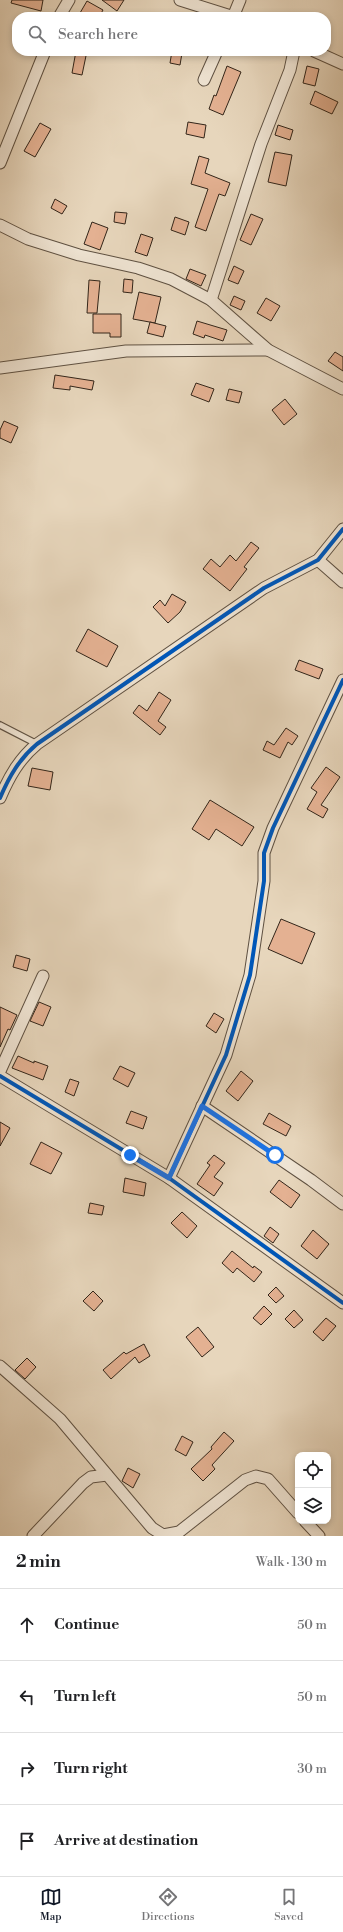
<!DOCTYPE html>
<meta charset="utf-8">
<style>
:root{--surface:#fff;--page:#f2f2f2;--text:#202124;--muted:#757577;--line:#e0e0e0;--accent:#111827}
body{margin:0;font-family:"Libre Bodoni",serif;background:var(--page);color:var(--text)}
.controls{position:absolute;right:12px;bottom:12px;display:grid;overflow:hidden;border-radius:8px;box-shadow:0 2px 6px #0003}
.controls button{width:36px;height:36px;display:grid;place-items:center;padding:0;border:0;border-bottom:1px solid var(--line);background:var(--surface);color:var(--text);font:20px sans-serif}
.stop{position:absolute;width:12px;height:12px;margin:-9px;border:3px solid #1a73e8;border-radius:50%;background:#fff}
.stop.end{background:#1a73e8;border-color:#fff;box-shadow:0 1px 4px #0008}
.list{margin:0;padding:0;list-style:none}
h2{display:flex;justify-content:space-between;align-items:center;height:52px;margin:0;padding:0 16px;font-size:17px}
h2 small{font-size:13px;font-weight:400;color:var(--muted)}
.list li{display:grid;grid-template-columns:26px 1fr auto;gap:12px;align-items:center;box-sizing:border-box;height:72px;padding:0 16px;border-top:1px solid var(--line)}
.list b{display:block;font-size:15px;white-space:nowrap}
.list em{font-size:13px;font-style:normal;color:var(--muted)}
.icon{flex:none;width:22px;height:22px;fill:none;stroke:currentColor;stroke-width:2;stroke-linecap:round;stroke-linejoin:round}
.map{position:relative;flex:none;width:343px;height:1536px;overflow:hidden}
.search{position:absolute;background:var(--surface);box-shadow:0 2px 6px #0003;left:12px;right:12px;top:12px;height:44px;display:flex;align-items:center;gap:10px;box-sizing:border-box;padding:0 14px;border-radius:16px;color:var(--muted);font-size:15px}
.sheet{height:340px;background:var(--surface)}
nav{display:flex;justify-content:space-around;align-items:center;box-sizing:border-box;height:56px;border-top:1px solid var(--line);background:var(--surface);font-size:11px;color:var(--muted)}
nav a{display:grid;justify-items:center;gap:2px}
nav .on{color:var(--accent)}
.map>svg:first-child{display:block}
.building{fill:#e4b192;stroke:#322519}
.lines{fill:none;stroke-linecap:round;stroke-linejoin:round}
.service-casing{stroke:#5f5142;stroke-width:8}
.minor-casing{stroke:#5f5142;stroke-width:13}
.service{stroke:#efe4d3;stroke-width:5.5}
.minor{stroke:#efe4d3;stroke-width:11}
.cycleway-casing{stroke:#efe4d3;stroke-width:6}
.cycleway{stroke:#0057b8;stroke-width:4}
.route{stroke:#1a73e8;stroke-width:5}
</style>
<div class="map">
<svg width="343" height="1536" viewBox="0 0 343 1536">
<rect width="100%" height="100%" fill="#e7d6bc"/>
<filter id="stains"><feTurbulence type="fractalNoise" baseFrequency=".005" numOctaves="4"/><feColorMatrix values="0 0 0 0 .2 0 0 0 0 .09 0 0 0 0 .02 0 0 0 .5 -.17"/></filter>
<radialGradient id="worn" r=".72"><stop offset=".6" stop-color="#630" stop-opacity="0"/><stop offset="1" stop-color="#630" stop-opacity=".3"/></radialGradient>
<g class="building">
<path d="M12,0H43L41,11L11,3Z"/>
<path d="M102,0H124L117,11Z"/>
<path d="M87,1L103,10L99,17H87L80,13Z"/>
<path d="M76,51H87L82,75L72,73Z"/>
<path d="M172,51L182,53L180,65L170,63Z"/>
<path d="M227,66L241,72L223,115L209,109L214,95L216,96Z"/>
<path d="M307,66L319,69L315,86L303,83Z"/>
<path d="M315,91L338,102L332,114L310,104Z"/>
<path d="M188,122L206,125L204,138L186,134Z"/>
<path d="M40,123L51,129L35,157L24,151Z"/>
<path d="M278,125L293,130L290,140L275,135Z"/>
<path d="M275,152L292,155L286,186L268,182Z"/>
<path d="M199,156L209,159L205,173L230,183L225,196L219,194L206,231L195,227L208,189L191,184Z"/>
<path d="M55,199L67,206L62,214L51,208Z"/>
<path d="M115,212L127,213L125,224L114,222Z"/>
<path d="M251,214L263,219L251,245L240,240Z"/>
<path d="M175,217L189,222L185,235L171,230Z"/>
<path d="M92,222L108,228L100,250L84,244Z"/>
<path d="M141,234L153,238L147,256L135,252Z"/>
<path d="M234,266L244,271L238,284L228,280Z"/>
<path d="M190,269L206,275L201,286L186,279Z"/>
<path d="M124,279L133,280L132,293L123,292Z"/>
<path d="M89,280L100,281L97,313H87Z"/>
<path d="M139,292L161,297L155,323L133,319Z"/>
<path d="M234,296L245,301L241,310L230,305Z"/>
<path d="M266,298L280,306L271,321L257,313Z"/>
<path d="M93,314H121V337H110V333H93Z"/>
<path d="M197,321L227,330L223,341L205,335L204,338L193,334Z"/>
<path d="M150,322L166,326L163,337L147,333Z"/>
<path d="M335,352L343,357V371L328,361Z"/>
<path d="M55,375L94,381L92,390L70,386V390L53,388Z"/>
<path d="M196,383L214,389L209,402L191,395Z"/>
<path d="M229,389L242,392L239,403L226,400Z"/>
<path d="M285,399L297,414L284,425L272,410Z"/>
<path d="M4,421L18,427L11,443L0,438V430Z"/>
<path d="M251,542L259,548L244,567L247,569L230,591L203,569L211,559L220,567L230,555L236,561Z"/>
<path d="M172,594L186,602L180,612L168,623L153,607L160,600L165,606Z"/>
<path d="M88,629L118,646L107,667L76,651Z"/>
<path d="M299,660L323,669L319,679L295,670Z"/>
<path d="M159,692L171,700L158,721L166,727L160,735L133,713L139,705L147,711Z"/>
<path d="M286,728L298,736L292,745L288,742L280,758L263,750L267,741L274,745Z"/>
<path d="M326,767L340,777L321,805L328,809L323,818L307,809L317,792L311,788Z"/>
<path d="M32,768L53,772L50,790L28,786Z"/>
<path d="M210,800L254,827L242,846L216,829L209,840L192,829Z"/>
<path d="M281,919L315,933L302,964L268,949Z"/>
<path d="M16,955L30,959L27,971L13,967Z"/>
<path d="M39,1002L51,1007L43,1026L30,1021Z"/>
<path d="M0,1007L17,1015L10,1030L8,1029L0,1047Z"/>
<path d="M214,1013L224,1019L216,1033L206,1026Z"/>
<path d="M18,1056L34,1063V1061L48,1066L43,1080L12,1068Z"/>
<path d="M120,1066L135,1073L128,1087L113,1079Z"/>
<path d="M241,1071L253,1081L238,1101L226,1091Z"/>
<path d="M70,1079L79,1082L74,1096L65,1092Z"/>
<path d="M131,1111L147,1117L143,1129L126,1123Z"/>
<path d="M269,1113L291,1126L286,1136L263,1124Z"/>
<path d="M0,1122L10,1128L0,1146Z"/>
<path d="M41,1142L62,1153L51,1174L30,1164Z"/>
<path d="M214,1155L225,1163L214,1177L223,1183L214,1196L197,1184L210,1165L207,1163Z"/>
<path d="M125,1178L146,1183L144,1196L123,1192Z"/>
<path d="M279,1180L300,1195L291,1208L270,1192Z"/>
<path d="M90,1203L104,1206L102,1215L88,1213Z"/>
<path d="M182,1212L197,1226L187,1238L171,1223Z"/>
<path d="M270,1227L279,1234L273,1243L264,1236Z"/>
<path d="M313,1230L329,1244L317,1259L301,1246Z"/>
<path d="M232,1251L253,1268L254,1266L262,1272L254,1282L237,1268L233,1273L222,1263Z"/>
<path d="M276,1287L284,1296L276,1303L268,1295Z"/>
<path d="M93,1291L103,1301L94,1311L83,1301Z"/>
<path d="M264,1306L272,1314L261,1325L253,1318Z"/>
<path d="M294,1310L303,1320L294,1328L285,1319Z"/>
<path d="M326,1318L336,1326L323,1341L313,1332Z"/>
<path d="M198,1327L214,1347L202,1357L186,1337Z"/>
<path d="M144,1344L150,1356L139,1363L135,1357L111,1379L103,1370L124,1352L126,1354Z"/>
<path d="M27,1358L36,1367L25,1379L15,1370Z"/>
<path d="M224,1432L234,1441L212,1465L215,1469L203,1481L191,1469L212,1449L211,1447Z"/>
<path d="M182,1436L193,1442L186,1456L175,1450Z"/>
<path d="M128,1468L140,1474L133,1488L122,1481Z"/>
</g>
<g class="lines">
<defs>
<path id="service" d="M0,725L37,744"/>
<g id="minor">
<path d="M180,0L234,17"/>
<path d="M59,17L69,0"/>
<path d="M233,17L240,0"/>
<path d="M314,51L343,64"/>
<path d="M204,80L217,51"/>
<path d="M0,163L45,51"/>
<path d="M0,225L28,239L79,255L138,268L171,279L211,300L268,350L343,389"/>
<path d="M211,300L261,144L290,70L294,51"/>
<path d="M0,368L126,351L268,350"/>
<path d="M318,560L343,582"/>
<path d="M0,798C9,777 19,759 37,744L264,588L318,560L343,529"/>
<path d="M0,1071L43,976"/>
<path d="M0,1076L169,1178L343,1303"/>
<path d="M202,1106L311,1180L343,1204"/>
<path d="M169,1178L226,1055L250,975L264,881V853L273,828L343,680"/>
<path d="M0,1366L60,1419L152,1528L163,1535L179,1532L245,1480L256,1476L268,1479L298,1513"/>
<path d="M305,1521L319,1536"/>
<path d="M33,1536L83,1483L91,1477L107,1475"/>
</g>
</defs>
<use href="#service" class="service-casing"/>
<use href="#minor" class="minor-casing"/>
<use href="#service" class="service"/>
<use href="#minor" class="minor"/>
<defs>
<g id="cycleway">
<path d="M0,798C9,777 19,759 37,744L264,588L318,560L343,529"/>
<path d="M0,1076L169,1178L343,1303"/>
<path d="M169,1178L226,1055L250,975L264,881V853L273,828L343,680"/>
</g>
</defs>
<use href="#cycleway" class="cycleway-casing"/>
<use href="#cycleway" class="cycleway"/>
</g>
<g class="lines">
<path class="route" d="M130,1155L169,1178L202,1106L275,1155"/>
</g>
<rect width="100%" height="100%" filter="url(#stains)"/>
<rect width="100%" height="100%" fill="url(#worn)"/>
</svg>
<div class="controls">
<button><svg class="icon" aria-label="locate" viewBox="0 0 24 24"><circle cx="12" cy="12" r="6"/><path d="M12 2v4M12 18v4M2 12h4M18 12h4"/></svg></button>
<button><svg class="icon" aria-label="layers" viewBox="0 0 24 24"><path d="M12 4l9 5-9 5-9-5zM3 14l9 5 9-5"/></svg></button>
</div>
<div class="stop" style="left:275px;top:1155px"></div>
<div class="stop end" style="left:130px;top:1155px"></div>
<div class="search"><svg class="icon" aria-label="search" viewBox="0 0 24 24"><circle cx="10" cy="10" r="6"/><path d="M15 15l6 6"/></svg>Search here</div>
</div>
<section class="sheet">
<h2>2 min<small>Walk · 130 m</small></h2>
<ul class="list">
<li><svg class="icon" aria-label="ahead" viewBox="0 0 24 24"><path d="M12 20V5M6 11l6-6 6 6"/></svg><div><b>Continue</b></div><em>50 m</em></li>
<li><svg class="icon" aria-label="left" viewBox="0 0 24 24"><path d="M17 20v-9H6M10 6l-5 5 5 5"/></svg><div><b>Turn left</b></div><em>50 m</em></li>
<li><svg class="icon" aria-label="right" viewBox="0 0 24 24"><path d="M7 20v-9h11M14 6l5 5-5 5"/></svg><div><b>Turn right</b></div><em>30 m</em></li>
<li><svg class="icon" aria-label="arrive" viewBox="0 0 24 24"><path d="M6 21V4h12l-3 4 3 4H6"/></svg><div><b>Arrive at destination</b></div></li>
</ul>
</section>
<nav>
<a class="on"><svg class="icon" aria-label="map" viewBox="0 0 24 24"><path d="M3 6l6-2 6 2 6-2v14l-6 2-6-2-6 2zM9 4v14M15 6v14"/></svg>Map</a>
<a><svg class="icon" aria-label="directions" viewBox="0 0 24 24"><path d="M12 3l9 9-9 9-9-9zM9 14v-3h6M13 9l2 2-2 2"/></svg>Directions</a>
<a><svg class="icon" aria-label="saved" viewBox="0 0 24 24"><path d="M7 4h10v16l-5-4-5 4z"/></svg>Saved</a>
</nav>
